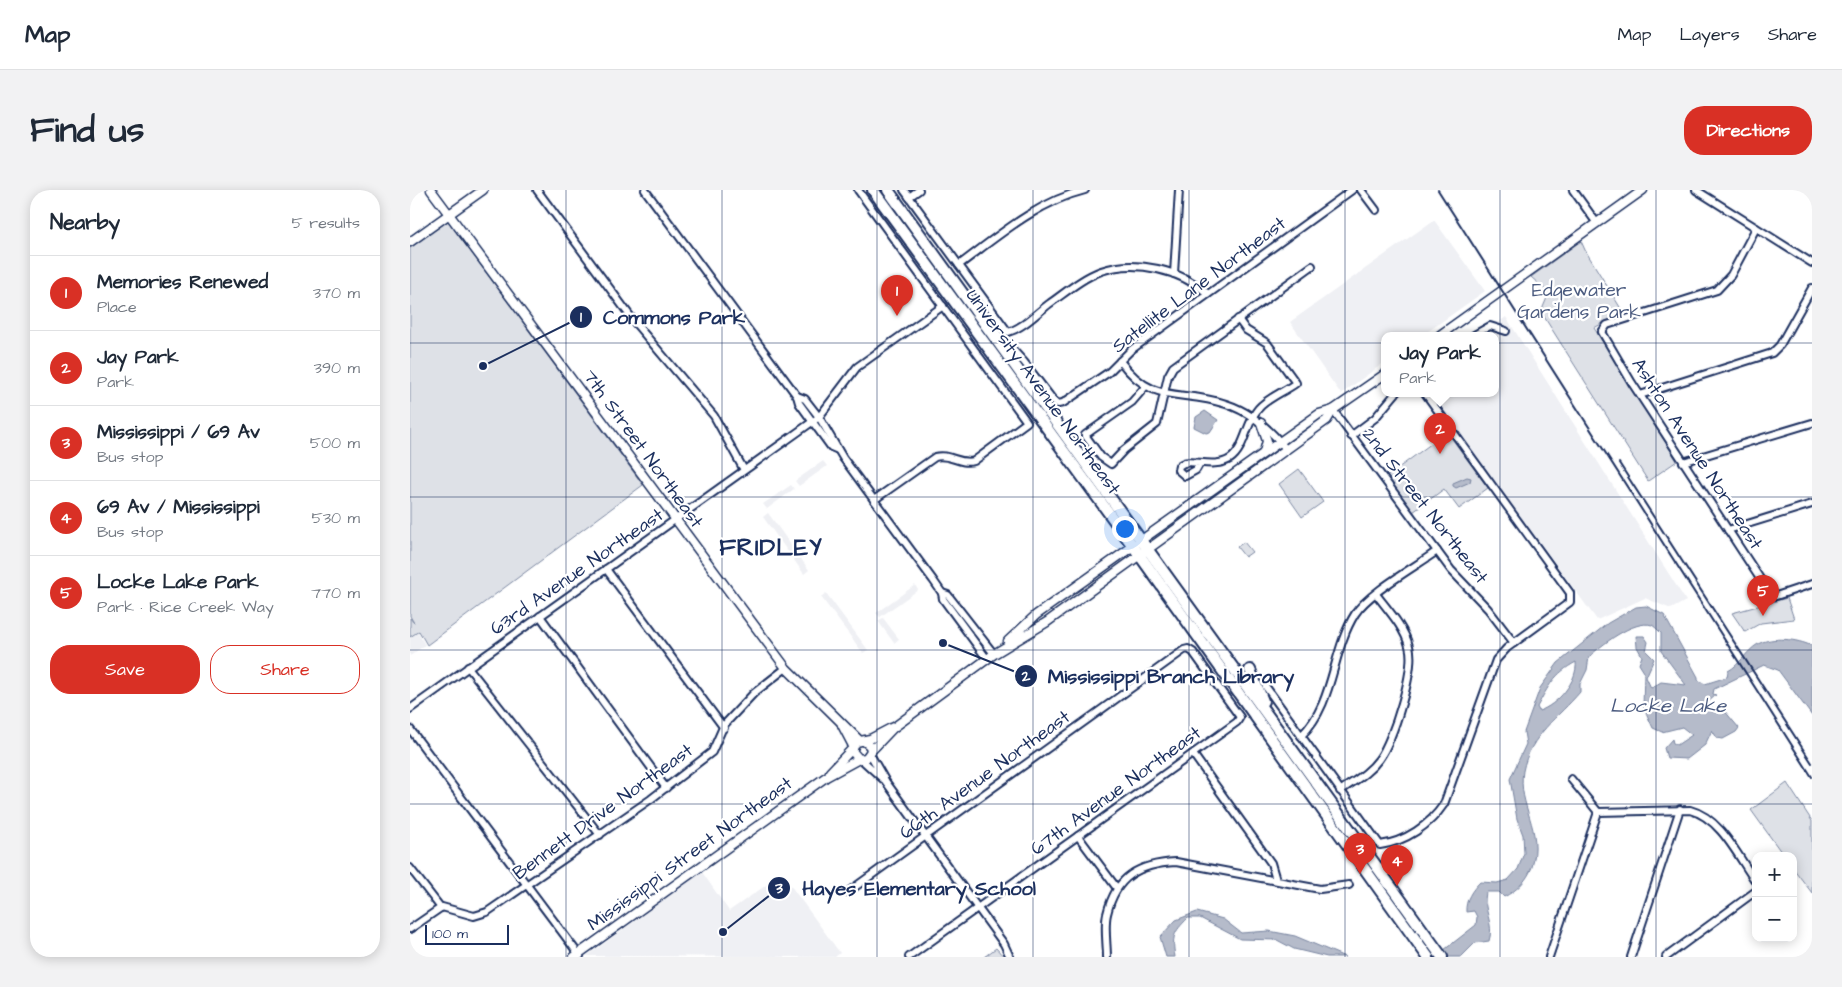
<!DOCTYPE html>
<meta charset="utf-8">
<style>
:root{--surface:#fff;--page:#f2f2f3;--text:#1f2937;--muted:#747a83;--line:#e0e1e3;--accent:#d93025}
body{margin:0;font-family:"Architects Daughter",sans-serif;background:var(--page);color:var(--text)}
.controls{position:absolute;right:15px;bottom:15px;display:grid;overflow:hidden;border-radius:10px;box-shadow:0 2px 12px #0003}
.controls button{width:45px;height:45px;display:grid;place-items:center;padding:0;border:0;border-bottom:1px solid var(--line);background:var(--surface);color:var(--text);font:25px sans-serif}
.scale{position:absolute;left:15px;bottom:12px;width:84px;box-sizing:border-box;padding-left:5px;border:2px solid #1b2f5e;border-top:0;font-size:14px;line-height:18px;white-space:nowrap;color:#1b2f5e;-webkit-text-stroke:4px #fff;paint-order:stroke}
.you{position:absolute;left:714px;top:338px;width:18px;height:18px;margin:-12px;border:4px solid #fff;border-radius:50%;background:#1a73e8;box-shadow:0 0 0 8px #1a73e833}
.badge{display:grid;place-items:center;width:32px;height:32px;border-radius:50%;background:var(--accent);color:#fff;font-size:16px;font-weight:700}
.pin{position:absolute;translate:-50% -41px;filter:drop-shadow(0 1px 2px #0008)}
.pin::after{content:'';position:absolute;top:26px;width:18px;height:15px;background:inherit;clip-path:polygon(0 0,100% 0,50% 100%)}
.popup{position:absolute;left:971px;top:142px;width:118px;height:65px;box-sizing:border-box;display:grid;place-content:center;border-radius:10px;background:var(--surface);filter:drop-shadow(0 1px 4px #0005);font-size:16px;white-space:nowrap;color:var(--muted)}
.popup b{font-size:19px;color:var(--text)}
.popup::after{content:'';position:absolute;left:50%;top:100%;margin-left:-10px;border:10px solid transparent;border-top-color:var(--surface)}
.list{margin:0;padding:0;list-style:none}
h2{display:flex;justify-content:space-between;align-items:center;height:65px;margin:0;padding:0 20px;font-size:21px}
h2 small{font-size:16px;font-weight:400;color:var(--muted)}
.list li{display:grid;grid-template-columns:32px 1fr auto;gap:15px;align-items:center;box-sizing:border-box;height:75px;padding:0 20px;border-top:1px solid var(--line)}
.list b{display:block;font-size:19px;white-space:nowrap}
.list p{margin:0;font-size:16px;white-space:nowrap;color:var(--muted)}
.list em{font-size:16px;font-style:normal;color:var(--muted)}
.actions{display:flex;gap:10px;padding:15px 20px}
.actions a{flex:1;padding:11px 0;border:1px solid var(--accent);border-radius:20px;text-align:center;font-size:18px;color:var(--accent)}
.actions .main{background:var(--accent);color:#fff}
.map{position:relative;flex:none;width:1402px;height:767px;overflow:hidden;border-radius:20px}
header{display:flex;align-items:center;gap:30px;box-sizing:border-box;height:70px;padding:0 25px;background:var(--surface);border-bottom:1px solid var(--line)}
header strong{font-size:24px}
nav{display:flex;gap:28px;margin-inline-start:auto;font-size:18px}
.intro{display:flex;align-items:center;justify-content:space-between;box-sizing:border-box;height:120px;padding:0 30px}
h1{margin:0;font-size:35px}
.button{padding:12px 22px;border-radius:20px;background:var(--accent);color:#fff;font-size:18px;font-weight:700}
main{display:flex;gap:30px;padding:0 30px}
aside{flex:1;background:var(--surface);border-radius:20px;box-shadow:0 2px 12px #0003}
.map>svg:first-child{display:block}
.built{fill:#eff0f4}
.green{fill:#dee1e7;stroke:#7c88a2}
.water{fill:#b5bbca;stroke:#77839f;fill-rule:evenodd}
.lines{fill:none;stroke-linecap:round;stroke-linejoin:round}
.minor-casing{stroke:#1b2f5e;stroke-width:10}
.tertiary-casing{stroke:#1b2f5e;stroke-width:11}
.primary-casing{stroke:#1b2f5e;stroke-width:14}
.minor{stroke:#fff;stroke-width:6}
.tertiary{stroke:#fff;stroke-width:8}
.primary{stroke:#fff;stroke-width:10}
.rail{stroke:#1b2f5e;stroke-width:2}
.grid{fill:none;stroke:#1b2f5e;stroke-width:1;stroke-opacity:0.55}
.labels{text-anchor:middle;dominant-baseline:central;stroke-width:4.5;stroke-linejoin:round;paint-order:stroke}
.street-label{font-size:19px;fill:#1b2f5e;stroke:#fff}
.park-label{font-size:19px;fill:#4c5c80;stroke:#fff}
.water-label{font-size:20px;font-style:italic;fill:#49597e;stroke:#fff}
.district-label{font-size:24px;font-weight:bold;letter-spacing:1px;fill:#1b2f5e;stroke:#fff}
.leader{fill:none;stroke:#1b2f5e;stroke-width:2}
.callout-dot{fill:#1b2f5e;stroke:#fff;stroke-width:2}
.mark-label{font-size:15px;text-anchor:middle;font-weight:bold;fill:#fff}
.callout-label{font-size:20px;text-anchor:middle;font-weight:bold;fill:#1b2f5e;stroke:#fff;stroke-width:4.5;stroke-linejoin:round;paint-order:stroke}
</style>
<header>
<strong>Map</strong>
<nav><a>Map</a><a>Layers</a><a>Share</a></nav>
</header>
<div class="intro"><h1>Find us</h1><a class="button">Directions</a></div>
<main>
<aside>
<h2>Nearby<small>5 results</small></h2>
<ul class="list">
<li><span class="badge">1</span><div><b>Memories Renewed</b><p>Place</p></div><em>370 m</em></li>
<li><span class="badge">2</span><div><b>Jay Park</b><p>Park</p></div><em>390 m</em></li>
<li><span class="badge">3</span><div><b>Mississippi / 69 Av</b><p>Bus stop</p></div><em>500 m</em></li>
<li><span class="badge">4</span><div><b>69 Av / Mississippi</b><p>Bus stop</p></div><em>530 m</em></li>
<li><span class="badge">5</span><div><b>Locke Lake Park</b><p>Park · Rice Creek Way</p></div><em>770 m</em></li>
</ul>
<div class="actions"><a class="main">Save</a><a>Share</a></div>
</aside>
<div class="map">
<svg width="1402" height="767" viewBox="0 0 1402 767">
<rect width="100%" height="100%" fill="#fff"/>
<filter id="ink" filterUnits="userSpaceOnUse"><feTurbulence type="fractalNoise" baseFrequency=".02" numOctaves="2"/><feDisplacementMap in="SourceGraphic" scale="10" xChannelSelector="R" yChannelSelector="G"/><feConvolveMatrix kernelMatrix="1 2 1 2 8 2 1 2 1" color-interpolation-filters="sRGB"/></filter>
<g filter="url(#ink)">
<g class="built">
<path d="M1024,30L1075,101L1013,145H975V172L931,204L880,132Z"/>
<path d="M1096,127L1276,411L1261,419L1235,408L1187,430L1020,203H1085V145H1071Z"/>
<path d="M413,271L417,276L389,296L385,291Z"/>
<path d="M381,295L384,299L357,319L353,314Z"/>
<path d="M358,323L399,380L394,384L353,327Z"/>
<path d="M505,395L508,400L470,427L466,423Z"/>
<path d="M416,403L458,460L453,463L411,407Z"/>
<path d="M473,428L489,449L484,453L468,431Z"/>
<path d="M0,429L15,455L0,466Z"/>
<path d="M292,682L319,721L372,684L430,763L425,767L177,766Z"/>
</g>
<g class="green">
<path d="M38,31L233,295L17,455L9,441L0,447V428L4,433L0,426V58Z"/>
<path d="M1171,51L1175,60L1213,122L1184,138L1267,271L1238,291L1131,122L1139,103L1121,87Z"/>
<path d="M1037,242L1078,298L1049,319L1034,299L1003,322L976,287Z"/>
<path d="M889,279L913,312L892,327L869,294Z"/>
<path d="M834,352L842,362L835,367L827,357Z"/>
<path d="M1377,408L1384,429L1351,433L1335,442L1322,423Z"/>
<path d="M1377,593L1402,631V703L1383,678V666H1374L1341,620Z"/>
<path d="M586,758L594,767H574Z"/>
</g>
<g class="water">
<path d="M795,221L808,230L800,242L796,243L784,237L786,227Z"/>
<path d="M1057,287L1061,288L1060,292L1046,298L1043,296V293Z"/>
<path d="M1236,416L1254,425L1288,487V490L1295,494L1317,487L1318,481C1330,475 1336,461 1348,454C1363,446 1387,449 1402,456V526L1368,480L1354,475L1304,499L1303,504L1306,505L1297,513L1304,519H1313L1329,538L1326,542L1313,549L1307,548L1302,540L1295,555L1277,569L1257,568L1254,558L1262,549L1263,553L1267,555L1282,545L1272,537L1252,542L1243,538L1233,516L1234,482L1229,474L1232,466L1227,457L1226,446H1234L1238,452L1236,461L1244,469L1236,487L1241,498L1251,492L1276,495L1251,461V443C1249,441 1244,436 1242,435C1224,429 1190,456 1179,467L1177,480L1170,494V502C1149,527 1120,545 1113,581C1107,616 1134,639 1122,677C1117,691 1106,701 1094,707L1089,702H1076C1072,719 1085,734 1079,751L1065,753L1051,767H1039L1034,760L1066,735L1067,727L1064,721L1056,722C1055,710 1062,700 1070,692L1087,693L1098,690L1108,679L1114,663L1113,645L1107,629L1100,589L1116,554L1114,542L1130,498L1148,473L1198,433L1226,417ZM1166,472C1168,491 1147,515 1129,521L1127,517C1139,495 1144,484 1166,472Z"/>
<path d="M787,722L813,729L831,743L859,741L885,746L935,767H917L884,759L867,750L830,749L790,728H778C763,743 762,746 765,767H756L750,747L766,730Z"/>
</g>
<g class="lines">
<defs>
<g id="minor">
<path d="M127,0L226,134L304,226L334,280"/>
<path d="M235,0L387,206L389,213L421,257L428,260"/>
<path d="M448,0L617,232L564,271C549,275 540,263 525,267L464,310"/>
<path d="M494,0L598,142C613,138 627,123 639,114C656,102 672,88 691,81C726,69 771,80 798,104"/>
<path d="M951,0L966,20"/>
<path d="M1163,0L1186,32"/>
<path d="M1286,0L1402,73"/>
<path d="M499,7L509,0"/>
<path d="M1346,38L1321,85L1307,100L1197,135L1192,142L1222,193L1360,404L1366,406L1402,394"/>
<path d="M549,75C588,46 627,12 675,0"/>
<path d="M764,84L769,0"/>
<path d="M582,137L614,172L643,210L648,214L653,213L699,182L721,160L942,0"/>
<path d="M1064,145L1080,136L1096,141"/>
<path d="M710,171C745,217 769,198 816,214C841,222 860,239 876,259"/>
<path d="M735,197L722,212L675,245L691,267L701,274L714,260L747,234L758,186L763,177L902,76"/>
<path d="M1230,205L1362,163L1370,155L1402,98"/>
<path d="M387,206L395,209L409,227L433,268L523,390L532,403L533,409L577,469"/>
<path d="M923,220L1041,380L1078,419L1104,453"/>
<path d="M941,246L965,228L986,203"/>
<path d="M1273,272L1402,233"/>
<path d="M790,273L786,280L775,286L768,280L769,276C778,266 802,280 820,269C835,259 836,233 848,219C857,208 874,202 886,193L857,153L836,140L828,129"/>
<path d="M1318,340L1402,314"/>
<path d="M196,379L314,538"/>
<path d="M532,403L538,405L584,464"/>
<path d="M130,426L256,598"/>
<path d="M58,477L190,645"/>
<path d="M856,497L970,655C995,652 1020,635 1034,614L1086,470L1097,458L1160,412V403L1015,203"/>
<path d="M0,519L409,227L447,177L533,116"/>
<path d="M0,539L170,766"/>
<path d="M891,546C925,513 921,462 945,424C958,403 1005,377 1027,361"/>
<path d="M460,564L476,592L594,754L600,767"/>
<path d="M783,564L861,673L866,690"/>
<path d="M451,569L473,589"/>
<path d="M1161,589L1188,622"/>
<path d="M930,601C944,591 959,583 969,569C983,550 1006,478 999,456C994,437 978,420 966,404"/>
<path d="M668,646L706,697"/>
<path d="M0,678L31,718"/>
<path d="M438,702L774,460L778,459L783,462L827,523L830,527L827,532L499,767"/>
<path d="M0,739L32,717L64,726L77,722L241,609L302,562L314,535L344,503L376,478"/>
<path d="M697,767C697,754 694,736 697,724C706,686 729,674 766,672L910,699L939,695"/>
<path d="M1139,767L1188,622L1280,620C1311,628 1328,667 1346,692"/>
<path d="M1221,767L1270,619"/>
<path d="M1256,767L1346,701"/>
</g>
<g id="tertiary">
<path d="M21,0L376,478L450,551"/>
<path d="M0,52L73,0"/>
<path d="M1030,145L1233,0"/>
<path d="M851,233L857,251L854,262"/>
<path d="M598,451L626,425L909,224L923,220L975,184"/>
<path d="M432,535L443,556"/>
<path d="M454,551L460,556L461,561L456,568L449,569L442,561L446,552L460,549L481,538"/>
<path d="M461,561L483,538L584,464L637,432L917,230L923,220"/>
<path d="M420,582L442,559"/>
<path d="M164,767L416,587L449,569"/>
</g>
<g id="primary">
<path d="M463,0L723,356L1018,767"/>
<path d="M478,0L1032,767"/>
<path d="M840,480L853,511"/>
</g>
</defs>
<use href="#minor" class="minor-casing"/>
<use href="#tertiary" class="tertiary-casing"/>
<use href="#primary" class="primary-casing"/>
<use href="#minor" class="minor"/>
<use href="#tertiary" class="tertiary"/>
<use href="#primary" class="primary"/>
<g class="rail">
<path d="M1028,0L1402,587"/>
<path d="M1209,273L1402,573"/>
</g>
</g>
</g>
<path class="grid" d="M156,0V767M312,0V767M467,0V767M623,0V767M779,0V767M935,0V767M1090,0V767M1246,0V767M0,153H1402M0,307H1402M0,460H1402M0,614H1402"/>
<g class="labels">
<g class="street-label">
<text transform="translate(789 95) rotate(-37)">Satellite Lane Northeast</text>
<text transform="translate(633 202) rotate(54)">University Avenue Northeast</text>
<text transform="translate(233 259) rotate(54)">7th Street Northeast</text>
<text transform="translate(1287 264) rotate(57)">Ashton Avenue Northeast</text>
<text transform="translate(1015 316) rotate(52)">2nd Street Northeast</text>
<text transform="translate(167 382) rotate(-35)">63rd Avenue Northeast</text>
<text transform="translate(575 585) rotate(-36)">66th Avenue Northeast</text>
<text transform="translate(706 601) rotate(-36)">67th Avenue Northeast</text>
<text transform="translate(193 622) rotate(-36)">Bennett Drive Northeast</text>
<text transform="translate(280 664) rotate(-36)">Mississippi Street Northeast</text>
</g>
<g class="park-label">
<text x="1169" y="100">Edgewater<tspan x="1169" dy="22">Gardens Park</tspan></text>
</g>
<g class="water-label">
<text x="1258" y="516">Locke Lake</text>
</g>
<g class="district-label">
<text x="361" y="358">FRIDLEY</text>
</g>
</g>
<path class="leader" d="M73 176L171 127M533 453L616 486M313 742L369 698"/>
<g class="callout-dot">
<circle cx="73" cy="176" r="5"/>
<circle cx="533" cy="453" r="5"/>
<circle cx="313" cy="742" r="5"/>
<circle cx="171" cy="127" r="12"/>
<circle cx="616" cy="486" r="12"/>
<circle cx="369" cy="698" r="12"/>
</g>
<g class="mark-label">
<text x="171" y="132">1</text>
<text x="616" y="491">2</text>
<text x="369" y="703">3</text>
</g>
<g class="callout-label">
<text x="264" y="134">Commons Park</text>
<text x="761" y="493">Mississippi Branch Library</text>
<text x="509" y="705">Hayes Elementary School</text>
</g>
</svg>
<div class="controls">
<button>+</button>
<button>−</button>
</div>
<div class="scale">100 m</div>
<div class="you"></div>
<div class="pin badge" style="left:487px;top:126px">1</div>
<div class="pin badge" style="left:1030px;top:264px">2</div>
<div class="popup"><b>Jay Park</b>Park</div>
<div class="pin badge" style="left:950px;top:684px">3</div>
<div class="pin badge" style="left:987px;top:696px">4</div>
<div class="pin badge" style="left:1353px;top:426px">5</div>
</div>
</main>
